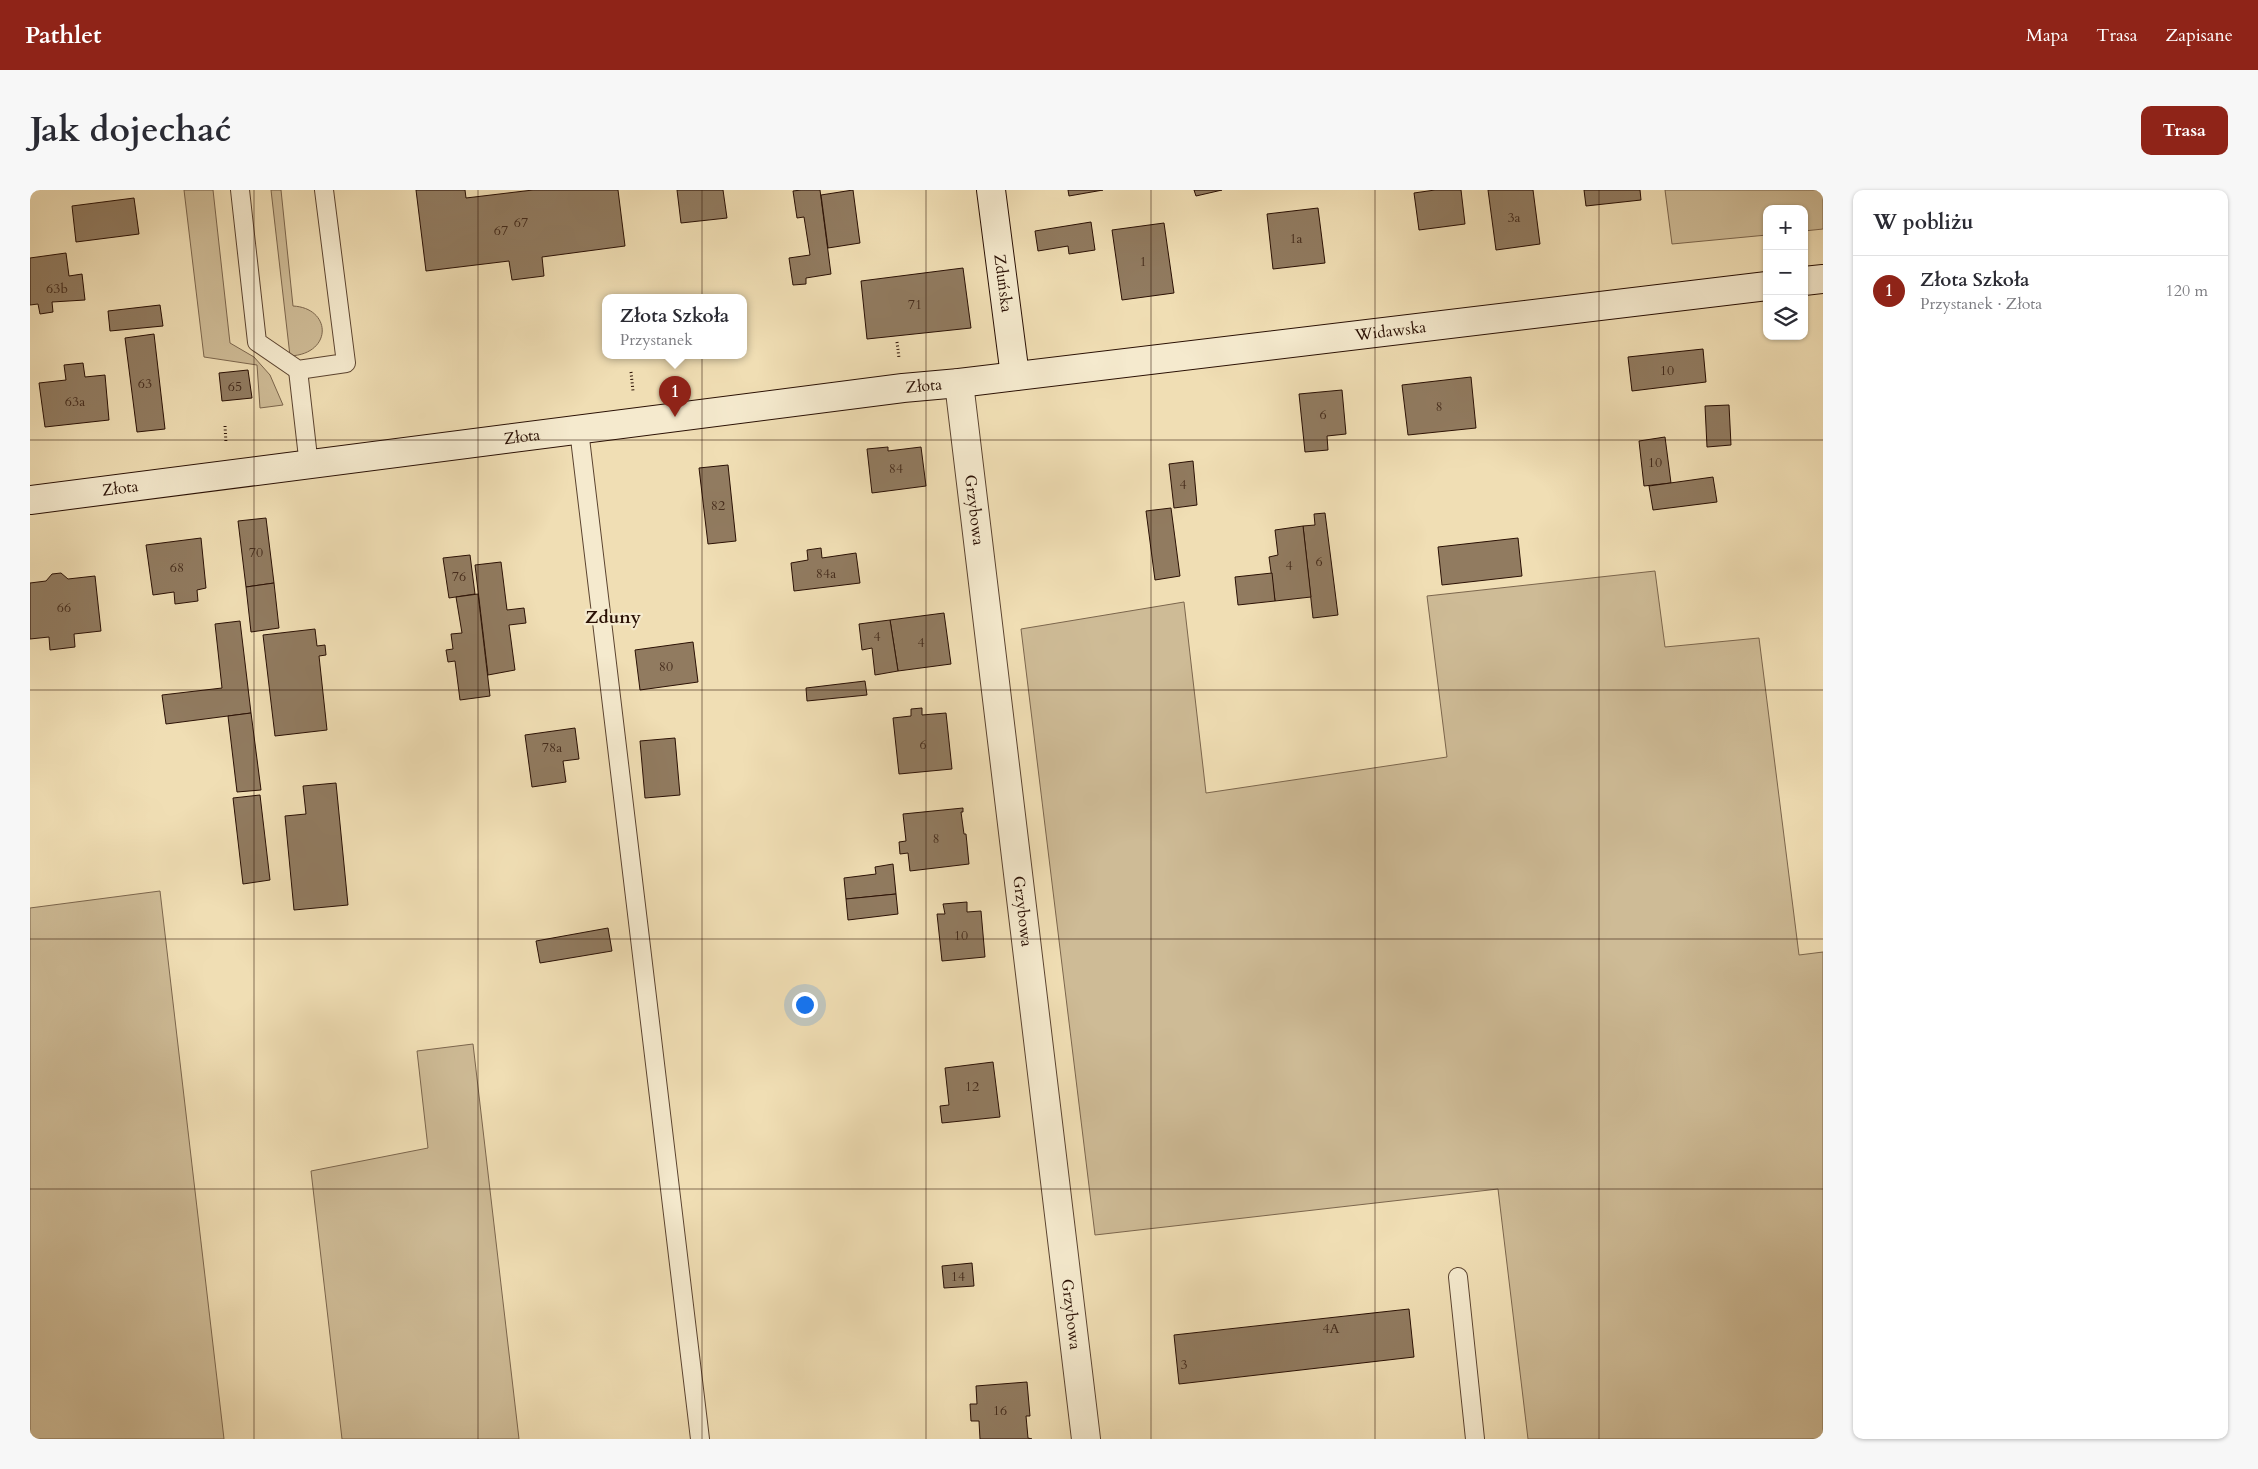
<!DOCTYPE html>
<html lang="pl">
<meta charset="utf-8">
<style>
:root{--surface:#fff;--page:#f7f7f7;--text:#2b2b33;--muted:#7c7c81;--line:#e1e1e2;--accent:#8f2418}
body{margin:0;font-family:Cardo,serif;background:var(--page);color:var(--text)}
.controls{position:absolute;right:15px;top:15px;display:grid;overflow:hidden;border-radius:10px;box-shadow:0 1px 4px #0004}
.controls button{width:45px;height:45px;display:grid;place-items:center;padding:0;border:0;border-bottom:1px solid var(--line);background:var(--surface);color:var(--text);font:25px sans-serif}
.you{position:absolute;left:774px;top:814px;width:18px;height:18px;margin:-12px;border:4px solid #fff;border-radius:50%;background:#1a73e8;box-shadow:0 0 0 8px #1a73e833}
.badge{display:grid;place-items:center;width:32px;height:32px;border-radius:50%;background:var(--accent);color:#fff;font-size:16px;font-weight:700}
.pin{position:absolute;translate:-50% -41px;filter:drop-shadow(0 1px 2px #0008)}
.pin::after{content:'';position:absolute;top:26px;width:18px;height:15px;background:inherit;clip-path:polygon(0 0,100% 0,50% 100%)}
.popup{position:absolute;left:572px;top:104px;width:145px;height:65px;box-sizing:border-box;display:grid;place-content:center;border-radius:10px;background:var(--surface);filter:drop-shadow(0 1px 4px #0005);font-size:16px;white-space:nowrap;color:var(--muted)}
.popup b{font-size:19px;color:var(--text)}
.popup::after{content:'';position:absolute;left:50%;top:100%;margin-left:-10px;border:10px solid transparent;border-top-color:var(--surface)}
.list{margin:0;padding:0;list-style:none}
h2{display:flex;justify-content:space-between;align-items:center;height:65px;margin:0;padding:0 20px;font-size:21px}
h2 small{font-size:16px;font-weight:400;color:var(--muted)}
.list li{display:grid;grid-template-columns:32px 1fr auto;gap:15px;align-items:center;box-sizing:border-box;height:70px;padding:0 20px;border-top:1px solid var(--line)}
.list b{display:block;font-size:19px;white-space:nowrap}
.list p{margin:0;font-size:16px;white-space:nowrap;color:var(--muted)}
.list em{font-size:16px;font-style:normal;color:var(--muted)}
.icon{flex:none;width:28px;height:28px;fill:none;stroke:currentColor;stroke-width:2;stroke-linecap:round;stroke-linejoin:round}
.map{position:relative;flex:none;width:1793px;height:1249px;overflow:hidden;border-radius:10px}
header{display:flex;align-items:center;gap:30px;box-sizing:border-box;height:70px;padding:0 25px;background:var(--accent);color:#fff}
header strong{font-size:24px}
nav{display:flex;gap:28px;margin-inline-start:auto;font-size:18px}
.intro{display:flex;align-items:center;justify-content:space-between;box-sizing:border-box;height:120px;padding:0 30px}
h1{margin:0;font-size:35px}
.button{padding:12px 22px;border-radius:10px;background:var(--accent);color:#fff;font-size:18px;font-weight:700}
main{display:flex;gap:30px;padding:0 30px}
aside{flex:1;background:var(--surface);border-radius:10px;box-shadow:0 1px 4px #0004}
.map>svg:first-child{display:block}
.green{fill:#cebb96;stroke:#7c664d}
.building{fill:#917b60;stroke:#2a1004}
.lines{fill:none;stroke-linecap:round;stroke-linejoin:round}
.lane-casing{stroke:#5c4430;stroke-width:20}
.street-casing{stroke:#5c4430;stroke-width:30}
.secondary-casing{stroke:#2a1004;stroke-width:30}
.path{stroke:#2a1004;stroke-width:3;stroke-dasharray:1 2.5;stroke-linecap:butt}
.lane{stroke:#f5eace;stroke-width:18}
.street{stroke:#f5eace;stroke-width:28}
.secondary{stroke:#f5eace;stroke-width:28}
.grid{fill:none;stroke:#2a1004;stroke-width:1;stroke-opacity:0.55}
.labels{text-anchor:middle;dominant-baseline:central;stroke-width:4.5;stroke-linejoin:round;paint-order:stroke}
.number-label{font-size:14px;fill:#442b1b}
.street-label{font-size:16px;fill:#2a1004;stroke:#f5eace}
.neighbourhood-label{font-size:18px;font-weight:bold;fill:#2a1004;stroke:#f5eace}
</style>
<header>
<strong>Pathlet</strong>
<nav><a>Mapa</a><a>Trasa</a><a>Zapisane</a></nav>
</header>
<div class="intro"><h1>Jak dojechać</h1><a class="button">Trasa</a></div>
<main>
<div class="map">
<svg width="1793" height="1249" viewBox="0 0 1793 1249">
<rect width="100%" height="100%" fill="#f0deb4"/>
<filter id="stains"><feTurbulence type="fractalNoise" baseFrequency=".004" numOctaves="4"/><feColorMatrix values="0 0 0 0 .2 0 0 0 0 .09 0 0 0 0 .02 0 0 0 .5 -.17"/></filter>
<radialGradient id="worn" r=".72"><stop offset=".6" stop-color="#630" stop-opacity="0"/><stop offset="1" stop-color="#630" stop-opacity=".3"/></radialGradient>
<g class="green">
<path d="M154,0H183L200,153L224,167L240,185L253,215L230,218L227,175L174,167Z"/>
<path d="M241,0H251L263,116C302,118 303,164 260,166Z"/>
<path d="M1635,0H1793V39L1774,41V19H1737V45L1642,54Z"/>
<path d="M1625,381L1635,457L1729,448L1769,765L1793,762V1249H1498L1468,999L1065,1045L991,439L1154,412L1176,603L1417,567L1397,406Z"/>
<path d="M130,701L194,1249H0V718Z"/>
<path d="M443,854L489,1249H312L281,981L398,958L387,861Z"/>
</g>
<g class="building">
<path d="M386,0H435L436,8L503,0H588L595,56L512,67L514,86L482,90L479,71L396,81Z"/>
<path d="M647,0H693L697,28L651,33Z"/>
<path d="M771,0H790L801,84L776,88V94L763,95L759,68L780,65L774,27L767,28L763,1Z"/>
<path d="M823,0L830,53L798,58L791,5Z"/>
<path d="M1038,0H1073L1039,6Z"/>
<path d="M1164,0H1192L1166,6Z"/>
<path d="M1405,0H1431L1435,34L1389,40L1384,3Z"/>
<path d="M1458,0H1503L1510,54L1466,60Z"/>
<path d="M1554,0H1610L1611,10L1556,16Z"/>
<path d="M104,8L109,44L46,52L42,16Z"/>
<path d="M1288,18L1295,73L1243,79L1237,24Z"/>
<path d="M1061,32L1065,60L1039,64L1038,56L1008,61L1005,41Z"/>
<path d="M1134,33L1144,103L1092,110L1082,40Z"/>
<path d="M36,63L39,86L52,84L55,110L22,112L23,122L10,124L8,114L0,115V68Z"/>
<path d="M933,78L941,138L837,149L831,91Z"/>
<path d="M130,115L133,136L80,141L78,121Z"/>
<path d="M124,144L135,239L107,242L95,148Z"/>
<path d="M1673,159L1676,192L1602,201L1598,167Z"/>
<path d="M53,173L55,187L75,185L79,230L15,237L9,193L36,190L34,175Z"/>
<path d="M218,180L222,208L192,211L189,183Z"/>
<path d="M1441,187L1446,238L1378,245L1372,195Z"/>
<path d="M1312,200L1316,244L1297,246L1298,260L1275,262L1269,204Z"/>
<path d="M1699,215L1701,255L1677,257L1675,216Z"/>
<path d="M1635,247L1641,293L1614,296L1609,251Z"/>
<path d="M858,257V261L891,257L896,296L842,303L837,259Z"/>
<path d="M1163,271L1167,315L1144,318L1139,274Z"/>
<path d="M698,275L706,351L678,354L669,278Z"/>
<path d="M1683,287L1687,312L1623,320L1619,296Z"/>
<path d="M1141,318L1150,386L1125,390L1116,321Z"/>
<path d="M1295,323L1308,425L1283,428L1273,336L1285,335L1284,324Z"/>
<path d="M236,328L244,393L216,397L208,331Z"/>
<path d="M1273,336L1281,407L1245,411L1239,367L1248,365L1245,340Z"/>
<path d="M171,348L176,398L167,400L168,411L145,414L144,402L123,405L116,355Z"/>
<path d="M1488,348L1492,386L1412,395L1408,357Z"/>
<path d="M791,358L792,368L826,363L830,393L764,401L761,373L778,370L777,360Z"/>
<path d="M440,365L445,404L419,408L413,368Z"/>
<path d="M471,372L477,420L494,418L496,433L479,435L485,480L458,485L445,375Z"/>
<path d="M31,383L38,389L65,386L71,441L44,444L45,457L20,460L19,447L0,449V393L16,391L22,384Z"/>
<path d="M1242,383L1245,411L1208,415L1205,387Z"/>
<path d="M244,393L249,438L221,442L216,397Z"/>
<path d="M448,404L460,506L430,510L425,471L418,472L416,460L423,459L421,444L432,443L426,407Z"/>
<path d="M914,423L921,474L868,481L860,430Z"/>
<path d="M860,430L868,481L845,485L842,458L832,460L829,434Z"/>
<path d="M210,431L221,523L136,534L132,505L192,498L185,434Z"/>
<path d="M285,439L287,456L295,455L296,465L289,466L297,540L245,546L233,445Z"/>
<path d="M663,452L668,492L610,500L605,460Z"/>
<path d="M835,491L837,505L777,511L776,498Z"/>
<path d="M892,518V525L916,523L922,579L869,584L863,528L881,526V519Z"/>
<path d="M221,523L231,600L207,602L198,526Z"/>
<path d="M545,538L549,569L533,571L536,592L502,597L495,545Z"/>
<path d="M645,548L650,605L615,608L610,551Z"/>
<path d="M306,593L318,715L264,720L255,626L276,624L273,596Z"/>
<path d="M230,605L240,690L213,694L203,608Z"/>
<path d="M933,618V622H931L934,644H936L939,674L880,681L878,663L870,664L869,652L876,651L873,624Z"/>
<path d="M863,674L866,704L816,709L814,688L846,684L845,677Z"/>
<path d="M866,704L868,724L818,730L816,709Z"/>
<path d="M937,712V722L951,721L955,767L912,771L907,724H915L913,714Z"/>
<path d="M578,738L582,761L510,773L506,751Z"/>
<path d="M963,872L970,927L912,933L910,916L919,915L915,878Z"/>
<path d="M942,1073L944,1096L914,1098L912,1076Z"/>
<path d="M1379,1119L1384,1167L1149,1194L1144,1145Z"/>
<path d="M997,1192L1000,1226H996L998,1248L1002,1249H950L949,1231H941L940,1214H947L946,1196Z"/>
</g>
<g class="lines">
<defs>
<g id="lane">
<path d="M210,0L227,152L268,180L316,173L294,0"/>
<path d="M268,180L279,276"/>
<path d="M549,240L670,1249"/>
<path d="M1428,1087L1445,1249"/>
</g>
<g id="street">
<path id="s1" d="M929,193L1056,1249"/>
</g>
<g id="secondary">
<path id="s2" d="M961,0L985,186"/>
<path d="M1774,91L1793,89"/>
<path id="s3" d="M0,310L873,198L929,193L1737,96"/>
</g>
</defs>
<use href="#lane" class="lane-casing"/>
<use href="#street" class="street-casing"/>
<use href="#secondary" class="secondary-casing"/>
<g class="path">
<path d="M867,152L869,168"/>
<path d="M601,182L603,201"/>
<path d="M195,236L196,253"/>
</g>
<use href="#lane" class="lane"/>
<use href="#street" class="street"/>
<use href="#secondary" class="secondary"/>
</g>
<path class="grid" d="M224,0V1249M448,0V1249M672,0V1249M896,0V1249M1121,0V1249M1345,0V1249M1569,0V1249M0,250H1793M0,500H1793M0,749H1793M0,999H1793"/>
<g class="labels">
<g class="number-label">
<text x="1484" y="27">3a</text>
<text x="491" y="32">67</text>
<text x="471" y="40">67</text>
<text x="1266" y="48">1a</text>
<text x="1113" y="71">1</text>
<text x="27" y="98">63b</text>
<text x="885" y="114">71</text>
<text x="1637" y="180">10</text>
<text x="115" y="193">63</text>
<text x="205" y="196">65</text>
<text x="45" y="211">63a</text>
<text x="1409" y="216">8</text>
<text x="1293" y="224">6</text>
<text x="1625" y="272">10</text>
<text x="866" y="278">84</text>
<text x="1153" y="294">4</text>
<text x="688" y="315">82</text>
<text x="226" y="362">70</text>
<text x="1289" y="371">6</text>
<text x="1259" y="375">4</text>
<text x="147" y="377">68</text>
<text x="796" y="383">84a</text>
<text x="429" y="386">76</text>
<text x="34" y="417">66</text>
<text x="847" y="446">4</text>
<text x="891" y="452">4</text>
<text x="636" y="476">80</text>
<text x="893" y="554">6</text>
<text x="522" y="557">78a</text>
<text x="906" y="648">8</text>
<text x="931" y="745">10</text>
<text x="942" y="896">12</text>
<text x="928" y="1086">14</text>
<text x="1301" y="1138">4A</text>
<text x="1154" y="1174">3</text>
<text x="970" y="1220">16</text>
</g>
<g class="street-label">
<text stroke="none"><textPath href="#s2" startOffset="94">Zduńska</textPath></text>
<text stroke="none"><textPath href="#s3" startOffset="1371">Widawska</textPath></text>
<text stroke="none"><textPath href="#s3" startOffset="901">Złota</textPath></text>
<text stroke="none"><textPath href="#s3" startOffset="496">Złota</textPath></text>
<text stroke="none"><textPath href="#s3" startOffset="91">Złota</textPath></text>
<text stroke="none"><textPath href="#s1" startOffset="128">Grzybowa</textPath></text>
<text stroke="none"><textPath href="#s1" startOffset="532">Grzybowa</textPath></text>
<text stroke="none"><textPath href="#s1" startOffset="938">Grzybowa</textPath></text>
</g>
<g class="neighbourhood-label">
<text x="583" y="427">Zduny</text>
</g>
</g>
<rect width="100%" height="100%" filter="url(#stains)"/>
<rect width="100%" height="100%" fill="url(#worn)"/>
</svg>
<div class="controls">
<button>+</button>
<button>−</button>
<button><svg class="icon" aria-label="layers" viewBox="0 0 24 24"><path d="M12 4l9 5-9 5-9-5zM3 14l9 5 9-5"/></svg></button>
</div>
<div class="you"></div>
<div class="pin badge" style="left:645px;top:227px">1</div>
<div class="popup"><b>Złota Szkoła</b>Przystanek</div>
</div>
<aside>
<h2>W pobliżu<small></small></h2>
<ul class="list">
<li><span class="badge">1</span><div><b>Złota Szkoła</b><p>Przystanek · Złota</p></div><em>120 m</em></li>
</ul>
</aside>
</main>
